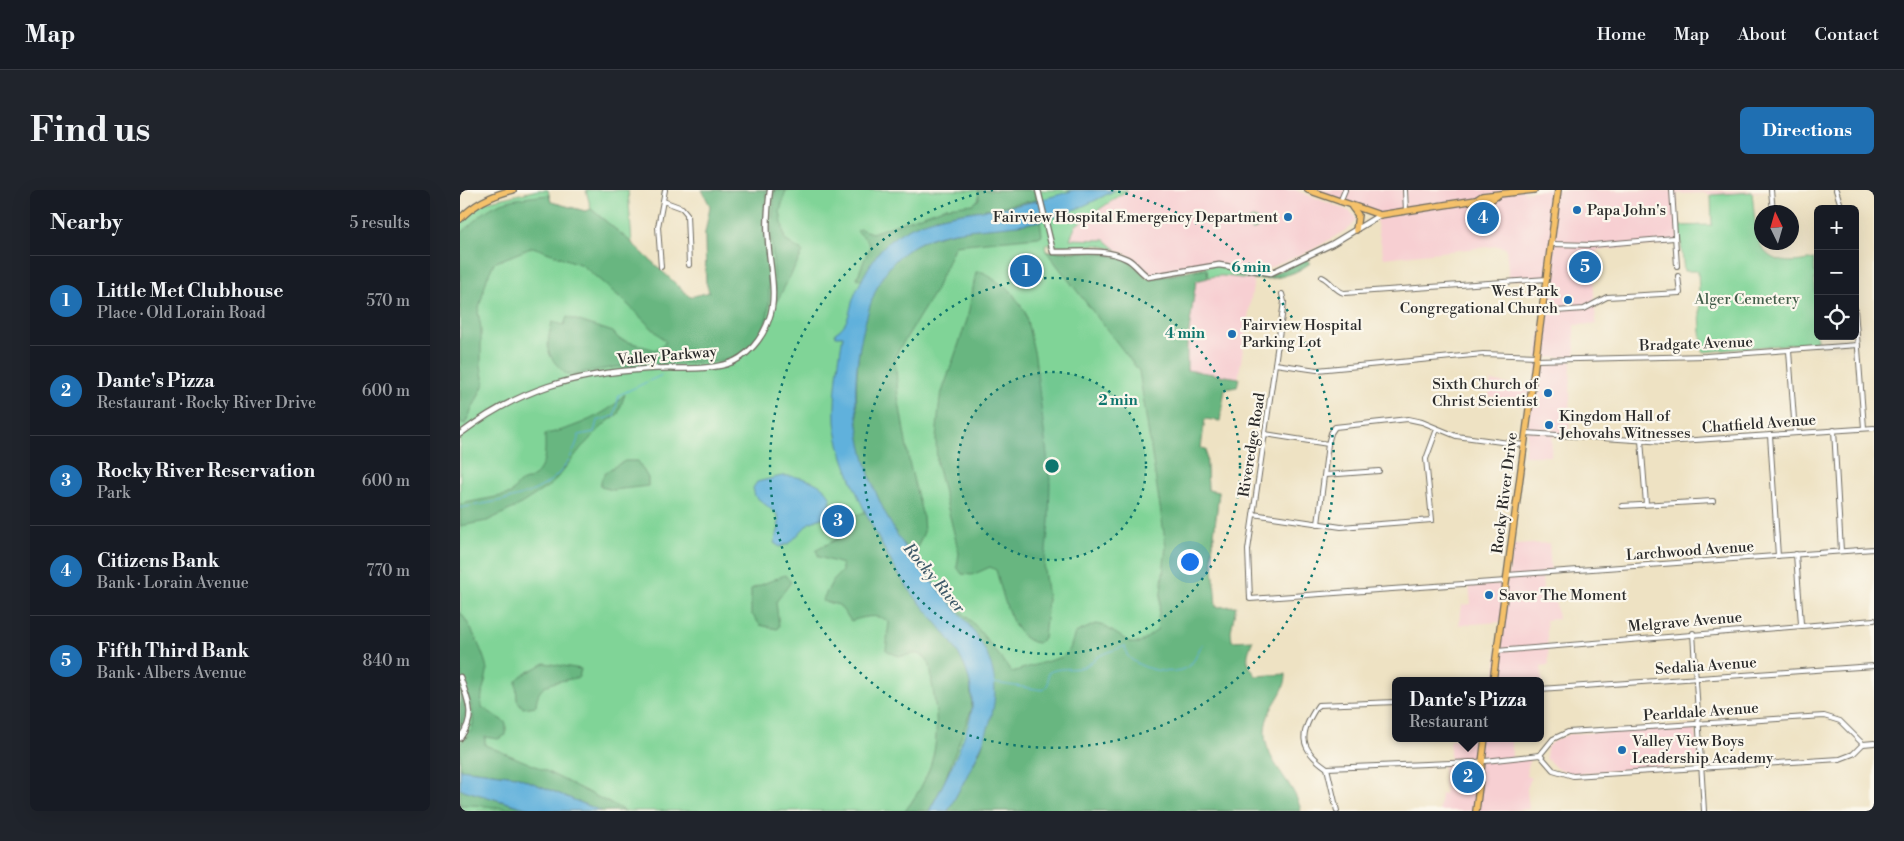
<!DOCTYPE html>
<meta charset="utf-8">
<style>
:root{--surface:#171b24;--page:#20242c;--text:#f1f3f6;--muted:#9ea1a6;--line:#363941;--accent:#1f6fb2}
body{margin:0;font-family:"Libre Bodoni",serif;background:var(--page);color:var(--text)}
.controls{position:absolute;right:15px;top:15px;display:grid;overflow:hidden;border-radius:8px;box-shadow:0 5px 20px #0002}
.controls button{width:45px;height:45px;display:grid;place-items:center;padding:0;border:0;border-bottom:1px solid var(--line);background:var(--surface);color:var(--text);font:25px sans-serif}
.compass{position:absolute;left:1294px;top:15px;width:45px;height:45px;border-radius:50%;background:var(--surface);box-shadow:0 5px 20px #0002;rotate:355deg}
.you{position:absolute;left:729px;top:371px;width:18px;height:18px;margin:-12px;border:4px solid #fff;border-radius:50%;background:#1a73e8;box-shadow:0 0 0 8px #1a73e833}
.badge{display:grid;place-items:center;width:32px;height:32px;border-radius:50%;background:var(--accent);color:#fff;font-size:16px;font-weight:700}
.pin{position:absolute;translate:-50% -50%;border:2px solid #fff;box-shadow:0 1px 5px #0006}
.popup{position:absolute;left:932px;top:487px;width:152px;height:65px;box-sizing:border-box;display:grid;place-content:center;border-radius:8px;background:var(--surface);filter:drop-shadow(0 1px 4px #0005);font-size:16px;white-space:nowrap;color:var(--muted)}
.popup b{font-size:19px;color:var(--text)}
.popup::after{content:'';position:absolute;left:50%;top:100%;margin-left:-10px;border:10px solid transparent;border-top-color:var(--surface)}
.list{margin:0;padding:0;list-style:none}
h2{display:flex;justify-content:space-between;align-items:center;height:65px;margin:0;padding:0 20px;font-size:21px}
h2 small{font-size:16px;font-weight:400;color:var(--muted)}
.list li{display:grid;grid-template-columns:32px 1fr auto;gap:15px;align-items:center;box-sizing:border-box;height:90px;padding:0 20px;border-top:1px solid var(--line)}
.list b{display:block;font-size:19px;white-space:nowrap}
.list p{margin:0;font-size:16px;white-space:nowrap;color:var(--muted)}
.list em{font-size:16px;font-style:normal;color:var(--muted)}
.icon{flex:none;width:28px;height:28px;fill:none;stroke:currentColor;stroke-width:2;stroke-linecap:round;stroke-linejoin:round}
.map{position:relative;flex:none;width:1414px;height:621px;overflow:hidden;border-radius:8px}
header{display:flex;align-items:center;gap:30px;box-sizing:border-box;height:70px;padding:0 25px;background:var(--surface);border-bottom:1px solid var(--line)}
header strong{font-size:24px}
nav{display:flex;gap:28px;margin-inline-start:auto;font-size:18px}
.intro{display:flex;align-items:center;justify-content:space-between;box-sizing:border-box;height:120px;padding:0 30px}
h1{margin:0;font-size:35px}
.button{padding:12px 22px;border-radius:8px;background:var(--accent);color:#fff;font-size:18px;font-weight:700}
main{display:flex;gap:30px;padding:0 30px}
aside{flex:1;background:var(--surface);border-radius:8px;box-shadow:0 5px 20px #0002}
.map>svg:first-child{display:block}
.built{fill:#f7cfd2}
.green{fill:#80d497;stroke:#568061}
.forest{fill:#68b680;stroke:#4a7056}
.water{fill:#61b1dc;stroke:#466e84}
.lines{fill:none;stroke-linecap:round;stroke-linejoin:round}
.stream{stroke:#61b1dc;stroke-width:1}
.minor-casing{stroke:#6f6b60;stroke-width:6}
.tertiary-casing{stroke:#6f6b60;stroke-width:7}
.primary-casing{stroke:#6f6b60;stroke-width:8}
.minor{stroke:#fff;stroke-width:4}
.tertiary{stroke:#fff;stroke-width:4.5}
.primary{stroke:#f5c16b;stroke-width:5.5}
.ring{fill:none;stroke:#0f766e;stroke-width:2.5;stroke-dasharray:2.5 5}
.poi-dot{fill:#1f6fb2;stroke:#fbf7ec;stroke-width:2}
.labels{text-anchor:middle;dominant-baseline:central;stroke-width:4.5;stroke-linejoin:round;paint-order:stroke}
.poi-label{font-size:15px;fill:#2b2b2b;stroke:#fbf7ec;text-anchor:start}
.park-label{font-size:15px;fill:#445e4b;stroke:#fbf7ec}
.street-label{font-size:15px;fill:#2b2b2b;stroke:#fbf7ec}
.water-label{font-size:16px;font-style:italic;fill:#3e5a69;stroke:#fbf7ec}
.centre{fill:#0f766e;stroke:#fbf7ec;stroke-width:2.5}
.ring-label{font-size:15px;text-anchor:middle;font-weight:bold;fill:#0f766e;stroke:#fbf7ec;stroke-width:4.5;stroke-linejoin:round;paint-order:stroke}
</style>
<header>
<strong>Map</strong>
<nav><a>Home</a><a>Map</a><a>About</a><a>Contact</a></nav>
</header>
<div class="intro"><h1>Find us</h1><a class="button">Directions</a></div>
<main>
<aside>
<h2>Nearby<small>5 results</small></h2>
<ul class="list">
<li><span class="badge">1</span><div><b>Little Met Clubhouse</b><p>Place · Old Lorain Road</p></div><em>570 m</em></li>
<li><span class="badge">2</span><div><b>Dante's Pizza</b><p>Restaurant · Rocky River Drive</p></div><em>600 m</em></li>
<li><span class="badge">3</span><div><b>Rocky River Reservation</b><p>Park</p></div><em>600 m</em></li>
<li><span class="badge">4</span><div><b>Citizens Bank</b><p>Bank · Lorain Avenue</p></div><em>770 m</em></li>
<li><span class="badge">5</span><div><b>Fifth Third Bank</b><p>Bank · Albers Avenue</p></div><em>840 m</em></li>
</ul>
</aside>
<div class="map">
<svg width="1414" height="621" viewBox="0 0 1414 621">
<rect width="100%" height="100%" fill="#fbf7ec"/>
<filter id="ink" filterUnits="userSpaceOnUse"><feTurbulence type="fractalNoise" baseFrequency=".02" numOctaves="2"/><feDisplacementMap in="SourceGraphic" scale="10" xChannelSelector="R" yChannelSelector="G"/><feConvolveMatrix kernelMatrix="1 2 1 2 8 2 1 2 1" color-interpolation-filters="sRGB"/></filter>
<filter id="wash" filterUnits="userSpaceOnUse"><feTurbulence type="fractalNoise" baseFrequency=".0096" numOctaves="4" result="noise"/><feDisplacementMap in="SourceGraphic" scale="20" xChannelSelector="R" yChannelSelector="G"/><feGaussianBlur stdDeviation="1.12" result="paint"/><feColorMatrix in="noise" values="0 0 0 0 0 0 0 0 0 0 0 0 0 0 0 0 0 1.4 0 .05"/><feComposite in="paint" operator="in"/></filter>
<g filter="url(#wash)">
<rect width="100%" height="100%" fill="#eee2c3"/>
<g class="built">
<path d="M668,0H835L889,21L894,25L896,30L891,37L852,60L809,78L796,77L777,197L724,193L728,92L748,88L747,74L689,86L671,67L657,60L645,50L610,49L616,35Z"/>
<path d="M851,0H944L945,21L921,24Z"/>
<path d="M945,0H1069L1062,3L1078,0L1310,1L1251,5L1247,3L1217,4L1219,53L1137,60L1139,74L1138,85H1133L1136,134L1114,135L1115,167L1077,168L1089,88L1049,90L1046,58L1037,56L924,68L916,29L946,22Z"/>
<path d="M1111,170L1109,247L1092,246L1091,266H1064L1071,215L1029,206L1031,191L1073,199L1077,172Z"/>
<path d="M1089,353L1091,381L1082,382L1083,406H1095L1098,429L1086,430L1089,475L1081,476L1083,501H1081L1080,491H1034L1041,432L999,435L1002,415L1011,414L1009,396L1047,393L1053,355Z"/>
<path d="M1235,536L1239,575L1112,584L1096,578L1086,568L1087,557L1092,552L1109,544Z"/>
<path d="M1023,548H1051L1052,569L1070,568L1066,586L1071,588L1067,599L1069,619L1047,621H979L981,604H985L983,572L990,571V550Z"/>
</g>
<g class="green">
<path d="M78,0H88L91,12L125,21L129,20L230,107L257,127L246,92L245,43L258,0H668L616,35L610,49L645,50L657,60L638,55L590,56L589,53L585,56L586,61H637L670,69L688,89L758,74L775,79L776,84L812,89L827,81L824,86C804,92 784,88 764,86C753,85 739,90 728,92L722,164L736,258L746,259L748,300L759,302L752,361L768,621H0V34L21,13Z"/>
<path d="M126,0H168L172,53L131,19Z"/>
<path d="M1292,2C1297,47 1293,82 1354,69L1357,152L1242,162L1238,81H1224L1219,36L1252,35L1251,5Z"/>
<circle cx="793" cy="34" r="6"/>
</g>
<g class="forest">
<path d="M242,0H306C306,15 303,31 304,46C307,97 326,148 265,171L157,177L107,185C86,165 85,161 92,132L104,135L107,127L153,142L159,149L195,160L206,152L163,110L122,75L73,57L34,73L27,88L18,122L21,138V175L24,194L5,234L0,232V45C33,10 43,10 89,5L91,12L125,21L131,19L172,53L230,107L249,102L246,92L245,43L250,16Z"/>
<path d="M315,0H326L320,21L325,50L343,62L316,113L311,42Z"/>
<path d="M518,0H574L577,10L476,28L421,59L403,91L397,88L410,56L407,50L397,41L400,39L412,43L486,17L513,14L519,9Z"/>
<path d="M580,31L582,45L578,47L495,55L475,101L435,166L438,206L450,276L463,327L464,342L457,358V369L476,396L515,435L552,482L602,467L610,459L615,443L636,434L644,436L671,453H680L697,440L706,356L679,181L586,61C612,63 640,60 665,70C674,74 680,85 690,89L747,79L748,88L736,91L727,155V180L779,188L777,197L765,199L760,231L745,229L741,258L746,259L748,300L759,302L752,361L756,417L776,416L771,441L772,451L793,450C786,467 785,471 796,486L826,484C827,505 804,517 805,545C807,575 835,592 841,621H488C499,599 514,577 523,553C526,547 527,471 525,462C524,457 518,451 515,446C495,415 465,391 445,360C425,328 406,289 400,252C391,196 396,90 450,58C488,35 539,40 580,31Z"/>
<path d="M847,67L850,73C826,92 803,88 776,84L775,79L811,85Z"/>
<path d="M516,82H523L551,101L565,122L575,166L590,290L589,332L584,379L588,409L584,448L578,453C551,450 543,403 536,380L530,377L512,385L502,384L497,377L499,363L477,275L476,249L480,208L507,130Z"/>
<path d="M165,204L158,224L147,232L121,258L92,294L56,317L27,331L0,336V314L51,304C62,286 63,295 75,285C87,274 85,259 85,244C105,241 138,228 154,215C158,212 161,207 165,204Z"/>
<path d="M165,271H178L188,288V296L153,300L141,297C139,282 154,277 165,271Z"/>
<path d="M405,322L443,391L477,431L500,464L510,487L512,518L483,595L469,621H445C478,578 481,545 472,494C471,484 472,471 463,466C455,461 449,466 441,466C436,466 430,462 426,460L429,432C418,423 404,427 391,431L379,415L362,411L373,390L382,381V374L359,367L356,360L381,347L394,326Z"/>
<path d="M325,385L331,392L316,412L319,436L317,439L300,435L291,423V399Z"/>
<path d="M0,422C8,430 28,471 27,482C25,495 20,503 22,517L46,533V545L38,549L25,547V555L78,577L165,621H141L56,586L0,579V553C29,534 2,502 0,477C0,460 0,440 0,422Z"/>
<path d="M85,473L121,479L119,487C100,493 77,489 76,516L63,518L57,510L56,491L61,486Z"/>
<path d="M0,493L5,523L0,538Z"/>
<path d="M0,599L76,621C50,621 26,614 0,615Z"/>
</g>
<g class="water">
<path d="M614,0H655C626,16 597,29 564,34C528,40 481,37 449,59C419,79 410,112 402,146C382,237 412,323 472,392C496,420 528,450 534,487C541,532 508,583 488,621H469C481,600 511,539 512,517C514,462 471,432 443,391C420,356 378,273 375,232C374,203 378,174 383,146H376L375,143C391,133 388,121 395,104C400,92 413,68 422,58C456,22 513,23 558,15C576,11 596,6 614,0Z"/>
<path d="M322,286C338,285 370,293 371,312L364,327L349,333L330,353L320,357L314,353L319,338L318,325L295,306L293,298L297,292Z"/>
<path d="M0,579L56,586L141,621H76L0,599Z"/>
</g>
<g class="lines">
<g class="stream">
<path d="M0,318C53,308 102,307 119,245L134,242L137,231L154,226L159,205L202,185"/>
<path d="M534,493L583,500L588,494V483C599,476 611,481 623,477C629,475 633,470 639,466C647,462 657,459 665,456L667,465C677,479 717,489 731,474C737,468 738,459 743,454"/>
</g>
</g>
</g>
<g filter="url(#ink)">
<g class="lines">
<defs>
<g id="minor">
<path d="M945,0L946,21"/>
<path d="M1212,0L1217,76"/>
<path d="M1311,0L1313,22"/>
<path d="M1376,0L1382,19"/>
<path d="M203,11L222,18L227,24L229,75"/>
<path d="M880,12L885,0"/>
<path d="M1092,54L1132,55L1214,48"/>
<path d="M201,77L198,37L205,0"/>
<path d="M862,87C871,91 874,100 884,103L1087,89"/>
<path d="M822,104L824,112L788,360L790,409L1046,391"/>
<path d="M1395,119L1404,238"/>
<path d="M1082,122L1124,119L1147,107L1220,103L1218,86"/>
<path d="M1329,161L1335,243"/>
<path d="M1075,170L1246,166L1398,155"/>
<path d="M815,174L857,180L1023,164L1076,166"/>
<path d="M1374,240L1381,361"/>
<path d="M1066,243L1205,252L1414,238"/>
<path d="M805,244L868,254"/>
<path d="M1310,245L1318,366"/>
<path d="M1181,250L1186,314"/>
<path d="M865,285L919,281"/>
<path d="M1162,316L1253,311"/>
<path d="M793,324L881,337L972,330L966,269L977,239"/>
<path d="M858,334L868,254L871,243L875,237L948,229L962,232L996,246L1064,255"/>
<path d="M1336,364L1341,434"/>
<path d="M1047,385L1414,359"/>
<path d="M1233,443L1244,621"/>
<path d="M1037,461L1414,430"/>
<path d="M1080,499L1414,476"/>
<path d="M1080,565L1093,549L1108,542L1364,526L1380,531L1403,554"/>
<path d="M867,578L1016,572L1080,565L1093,580L1113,586L1380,569L1393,564L1403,554L1414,553"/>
<path d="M877,621L867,578C838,558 839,543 858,515L936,512"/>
</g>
<g id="tertiary">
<path d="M578,0L593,62C618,63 643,57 667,69C675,73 680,82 688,87L759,75L811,83L872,54L920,25"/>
<path d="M0,244C59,199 113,184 187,179C213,177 241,181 267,174C287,168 303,148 309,129C318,105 309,74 308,49C306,33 308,16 310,0"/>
<path d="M0,487C8,511 17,526 0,548"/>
</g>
<g id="primary">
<path d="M848,0L920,25L1016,10L1022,6L1074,0"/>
<path d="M1016,10C1023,13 1031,11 1037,6"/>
<path d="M892,17L898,25L896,40"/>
<path d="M0,29C14,14 32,5 53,0"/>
<path d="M1033,491L1098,0"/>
<path d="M1016,621L1025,548"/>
</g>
</defs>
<use href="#minor" class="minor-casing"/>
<use href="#tertiary" class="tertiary-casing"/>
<use href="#primary" class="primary-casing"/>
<use href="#minor" class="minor"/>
<use href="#tertiary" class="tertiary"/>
<use href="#primary" class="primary"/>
</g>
</g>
<circle cx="592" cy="276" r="94" fill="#0f766e" fill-opacity=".12"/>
<g class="ring">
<circle cx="592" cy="276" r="94"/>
<circle cx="592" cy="276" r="188"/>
<path d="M651 0A282 282 0 1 1 533 0"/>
</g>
<g class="poi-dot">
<circle cx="1117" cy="20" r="5"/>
<circle cx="828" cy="27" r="5"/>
<circle cx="1108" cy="110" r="5"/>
<circle cx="772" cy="144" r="5"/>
<circle cx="1088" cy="203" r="5"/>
<circle cx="1089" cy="235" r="5"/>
<circle cx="1029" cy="405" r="5"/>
<circle cx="1162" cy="560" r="5"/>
</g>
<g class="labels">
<g class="poi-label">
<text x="1127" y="20">Papa John's</text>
<text x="818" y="27" text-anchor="end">Fairview Hospital Emergency Department</text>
<text x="1098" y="101" text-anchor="end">West Park<tspan x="1098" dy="17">Congregational Church</tspan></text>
<text x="782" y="135">Fairview Hospital<tspan x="782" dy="17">Parking Lot</tspan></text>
<text x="1078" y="194" text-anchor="end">Sixth Church of<tspan x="1078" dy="17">Christ Scientist</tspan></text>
<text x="1099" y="226">Kingdom Hall of<tspan x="1099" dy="17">Jehovahs Witnesses</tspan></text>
<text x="1039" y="405">Savor The Moment</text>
<text x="1172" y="551">Valley View Boys<tspan x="1172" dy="17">Leadership Academy</tspan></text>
</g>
<g class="park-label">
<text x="1287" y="109">Alger Cemetery</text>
</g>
<g class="street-label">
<text transform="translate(1236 154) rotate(-2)">Bradgate Avenue</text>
<text transform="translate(207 166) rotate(-5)">Valley Parkway</text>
<text transform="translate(1299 234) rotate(-4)">Chatfield Avenue</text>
<text transform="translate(792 255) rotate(-81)">Riveredge Road</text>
<text transform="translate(1045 303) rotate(-83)">Rocky River Drive</text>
<text transform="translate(1230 361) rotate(-4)">Larchwood Avenue</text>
<text transform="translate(1225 432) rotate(-5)">Melgrave Avenue</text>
<text transform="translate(1246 476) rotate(-4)">Sedalia Avenue</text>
<text transform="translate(1241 522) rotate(-4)">Pearldale Avenue</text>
</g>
<g class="water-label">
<text transform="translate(474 388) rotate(50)">Rocky River</text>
</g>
</g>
<circle cx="592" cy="276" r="8" class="centre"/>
<g class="ring-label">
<text x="791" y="82">6 min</text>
<text x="725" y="148">4 min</text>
<text x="658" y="215">2 min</text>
</g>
</svg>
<div class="controls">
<button>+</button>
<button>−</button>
<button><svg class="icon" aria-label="locate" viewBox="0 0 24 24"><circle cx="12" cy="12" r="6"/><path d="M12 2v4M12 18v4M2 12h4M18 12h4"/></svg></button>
</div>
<svg class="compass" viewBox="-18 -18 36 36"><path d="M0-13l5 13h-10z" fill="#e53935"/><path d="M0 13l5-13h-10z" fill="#9ea1a6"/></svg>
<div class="you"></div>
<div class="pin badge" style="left:566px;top:81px">1</div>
<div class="pin badge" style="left:1008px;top:587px">2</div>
<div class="popup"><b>Dante's Pizza</b>Restaurant</div>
<div class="pin badge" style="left:378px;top:331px">3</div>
<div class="pin badge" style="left:1023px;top:28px">4</div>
<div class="pin badge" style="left:1125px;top:77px">5</div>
</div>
</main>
